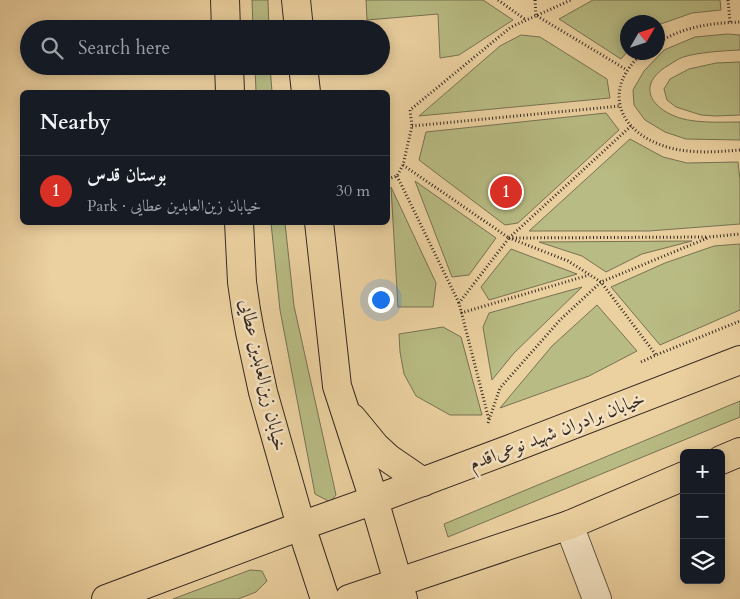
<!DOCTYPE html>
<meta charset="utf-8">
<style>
:root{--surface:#171b24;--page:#242831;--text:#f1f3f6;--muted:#9ea1a6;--line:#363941;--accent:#d93025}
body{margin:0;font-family:Cardo,Amiri,serif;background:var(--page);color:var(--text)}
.controls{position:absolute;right:15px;bottom:15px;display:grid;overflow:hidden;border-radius:8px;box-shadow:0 2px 12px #0003}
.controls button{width:45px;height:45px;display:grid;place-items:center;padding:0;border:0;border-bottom:1px solid var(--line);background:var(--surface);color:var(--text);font:25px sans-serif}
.compass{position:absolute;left:620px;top:15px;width:45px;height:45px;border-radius:50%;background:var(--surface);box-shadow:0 2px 12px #0003;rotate:51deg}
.you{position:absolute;left:380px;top:299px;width:18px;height:18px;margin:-12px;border:4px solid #fff;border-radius:50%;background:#1a73e8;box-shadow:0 0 0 8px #1a73e833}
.badge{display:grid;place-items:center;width:32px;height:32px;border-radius:50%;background:var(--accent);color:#fff;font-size:16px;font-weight:700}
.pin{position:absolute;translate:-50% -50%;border:2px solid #fff;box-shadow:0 1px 5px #0006}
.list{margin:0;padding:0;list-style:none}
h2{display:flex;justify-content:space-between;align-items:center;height:65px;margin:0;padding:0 20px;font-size:21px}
h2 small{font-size:16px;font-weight:400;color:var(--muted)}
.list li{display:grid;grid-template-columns:32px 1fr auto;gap:15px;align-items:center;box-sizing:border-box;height:70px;padding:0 20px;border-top:1px solid var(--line)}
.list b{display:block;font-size:19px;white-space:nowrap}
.list p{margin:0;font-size:16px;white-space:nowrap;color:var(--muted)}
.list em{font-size:16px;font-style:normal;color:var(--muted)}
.icon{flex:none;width:28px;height:28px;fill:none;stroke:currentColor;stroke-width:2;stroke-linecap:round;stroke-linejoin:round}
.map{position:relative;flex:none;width:740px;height:599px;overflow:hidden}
.search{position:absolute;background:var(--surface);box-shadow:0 2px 12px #0003;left:20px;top:20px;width:370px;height:55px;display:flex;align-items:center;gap:12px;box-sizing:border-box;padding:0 18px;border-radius:28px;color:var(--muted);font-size:19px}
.panel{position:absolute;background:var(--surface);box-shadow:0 2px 12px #0003;left:20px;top:90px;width:370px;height:135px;border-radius:8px}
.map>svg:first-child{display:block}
.green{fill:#b8bb83;stroke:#787253}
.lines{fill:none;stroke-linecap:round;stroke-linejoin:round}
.minor-casing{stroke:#645442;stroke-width:30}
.major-casing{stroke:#372a23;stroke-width:30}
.path{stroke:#372a23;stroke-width:3;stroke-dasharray:1 2.5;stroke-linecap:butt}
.minor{stroke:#f3e1c1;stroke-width:28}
.major{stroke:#ecd1a0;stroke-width:28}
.labels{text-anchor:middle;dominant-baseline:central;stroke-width:5;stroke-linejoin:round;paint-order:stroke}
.street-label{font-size:19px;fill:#372a23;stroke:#f3e1c1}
</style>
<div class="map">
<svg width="740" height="599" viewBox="0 0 740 599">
<rect width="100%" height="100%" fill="#ecd1a0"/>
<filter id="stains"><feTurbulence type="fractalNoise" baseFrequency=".004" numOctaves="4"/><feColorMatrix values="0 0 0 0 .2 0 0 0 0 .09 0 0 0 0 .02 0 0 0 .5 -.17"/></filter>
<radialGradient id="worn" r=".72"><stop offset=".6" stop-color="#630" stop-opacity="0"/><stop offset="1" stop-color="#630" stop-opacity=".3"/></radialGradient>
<g class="green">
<path d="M252,0H268L269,29H253Z"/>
<path d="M366,0H483L513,20L459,55L440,58L438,14L367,20Z"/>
<path d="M593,0H720L721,10L692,13L658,25V22H628L627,52L621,59L559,19Z"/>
<path d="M727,34L740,35V50C721,51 701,52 683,57C678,59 674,62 669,65C642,80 644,102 672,115C690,124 720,122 740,122V140L686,139L665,132L645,120L634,105L633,90L644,71L664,50L695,37Z"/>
<path d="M521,35L540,37L607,79L610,98L419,116L500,46Z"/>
<path d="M740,62V115L716,116L701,115L676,107L667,100L664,89L670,79L689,69L716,63Z"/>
<path d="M255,66H270L272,92H256Z"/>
<path d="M606,113L619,130L518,223L505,225L419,160L426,132Z"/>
<path d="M630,139L663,157L687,163L738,162L740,180V224L649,231H529Z"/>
<path d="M415,181L496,238L469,275L452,277Z"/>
<path d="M391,187L436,283L433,307H398Z"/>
<path d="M271,223H285L294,306L336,495L330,502L315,494L280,310Z"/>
<path d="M692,241L642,254L606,272L582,256L539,242Z"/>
<path d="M740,244V310L660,345L611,287L665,263L714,246Z"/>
<path d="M511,249L577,274L489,300L481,287Z"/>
<path d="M582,287L514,353L492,380L483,327L489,313Z"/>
<path d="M597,305L637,351L589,376L500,408L552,346Z"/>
<path d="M443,327L461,337L482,415H450L416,396L404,374L400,352L399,334Z"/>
<path d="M740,401V417L448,537L444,524Z"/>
<path d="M250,570L262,571L267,581L256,592L238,599H173Z"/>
</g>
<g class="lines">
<defs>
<path id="minor" d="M569,525L597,599"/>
<g id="major">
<path d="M225,0L226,29"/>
<path d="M296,0L299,29"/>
<path d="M229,66L230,92"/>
<path d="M303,66L306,92"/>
<path d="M239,222L242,282L246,310L250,332L263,392L301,526L325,599"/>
<path d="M319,222L337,386L374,500L403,599"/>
<path d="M352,418L375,446L388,458L423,482"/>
<path d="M721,460L740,452"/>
<path d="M106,599L301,526L374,500L510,449L740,360"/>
<path d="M349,599L569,525L684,476"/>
</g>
</defs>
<use href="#minor" class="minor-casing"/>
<use href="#major" class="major-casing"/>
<g class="path">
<path d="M498,0L526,20"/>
<path d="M535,0L536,15"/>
<path d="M728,0L730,22"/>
<path d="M537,16L627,70"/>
<path d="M658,43C682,27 711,23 740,22"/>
<path d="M644,52C601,88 617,132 667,147C691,154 716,152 740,150"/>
<path d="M412,126L620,106"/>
<path d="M403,165L509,238L459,303L489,420"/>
<path d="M397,176L459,303"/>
<path d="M388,179L397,176L403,165L412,126L410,110L511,27L571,0"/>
<path d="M509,238L708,237"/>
<path d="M509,238L631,126"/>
<path d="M512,239L568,261L601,282L656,355"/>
<path d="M461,313L589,275"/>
<path d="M641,362L656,355L740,321"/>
<path d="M488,423L500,388L560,320L601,282L710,237L740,234"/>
</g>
<use href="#minor" class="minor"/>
<use href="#major" class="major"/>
</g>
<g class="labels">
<g class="street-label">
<text transform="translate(263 375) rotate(77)">خیابان زین‌العابدین عطایی</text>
<text transform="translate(557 431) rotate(-21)">خیابان برادران شهید نوعی‌اقدم</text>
</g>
</g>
<rect width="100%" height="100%" filter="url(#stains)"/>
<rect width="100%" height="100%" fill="url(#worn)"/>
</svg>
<div class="controls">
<button>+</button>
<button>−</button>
<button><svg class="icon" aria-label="layers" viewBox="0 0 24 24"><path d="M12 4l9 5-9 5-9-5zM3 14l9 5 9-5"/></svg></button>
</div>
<svg class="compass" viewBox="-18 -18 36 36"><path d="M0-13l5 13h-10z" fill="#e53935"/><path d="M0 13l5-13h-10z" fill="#9ea1a6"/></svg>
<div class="you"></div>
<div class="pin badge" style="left:506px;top:192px">1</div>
<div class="search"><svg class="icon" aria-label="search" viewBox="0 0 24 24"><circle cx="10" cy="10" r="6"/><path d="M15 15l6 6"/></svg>Search here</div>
<section class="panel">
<h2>Nearby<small></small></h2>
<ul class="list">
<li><span class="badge">1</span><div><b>بوستان قدس</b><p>Park · خیابان زین‌العابدین عطایی</p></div><em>30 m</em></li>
</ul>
</section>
</div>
